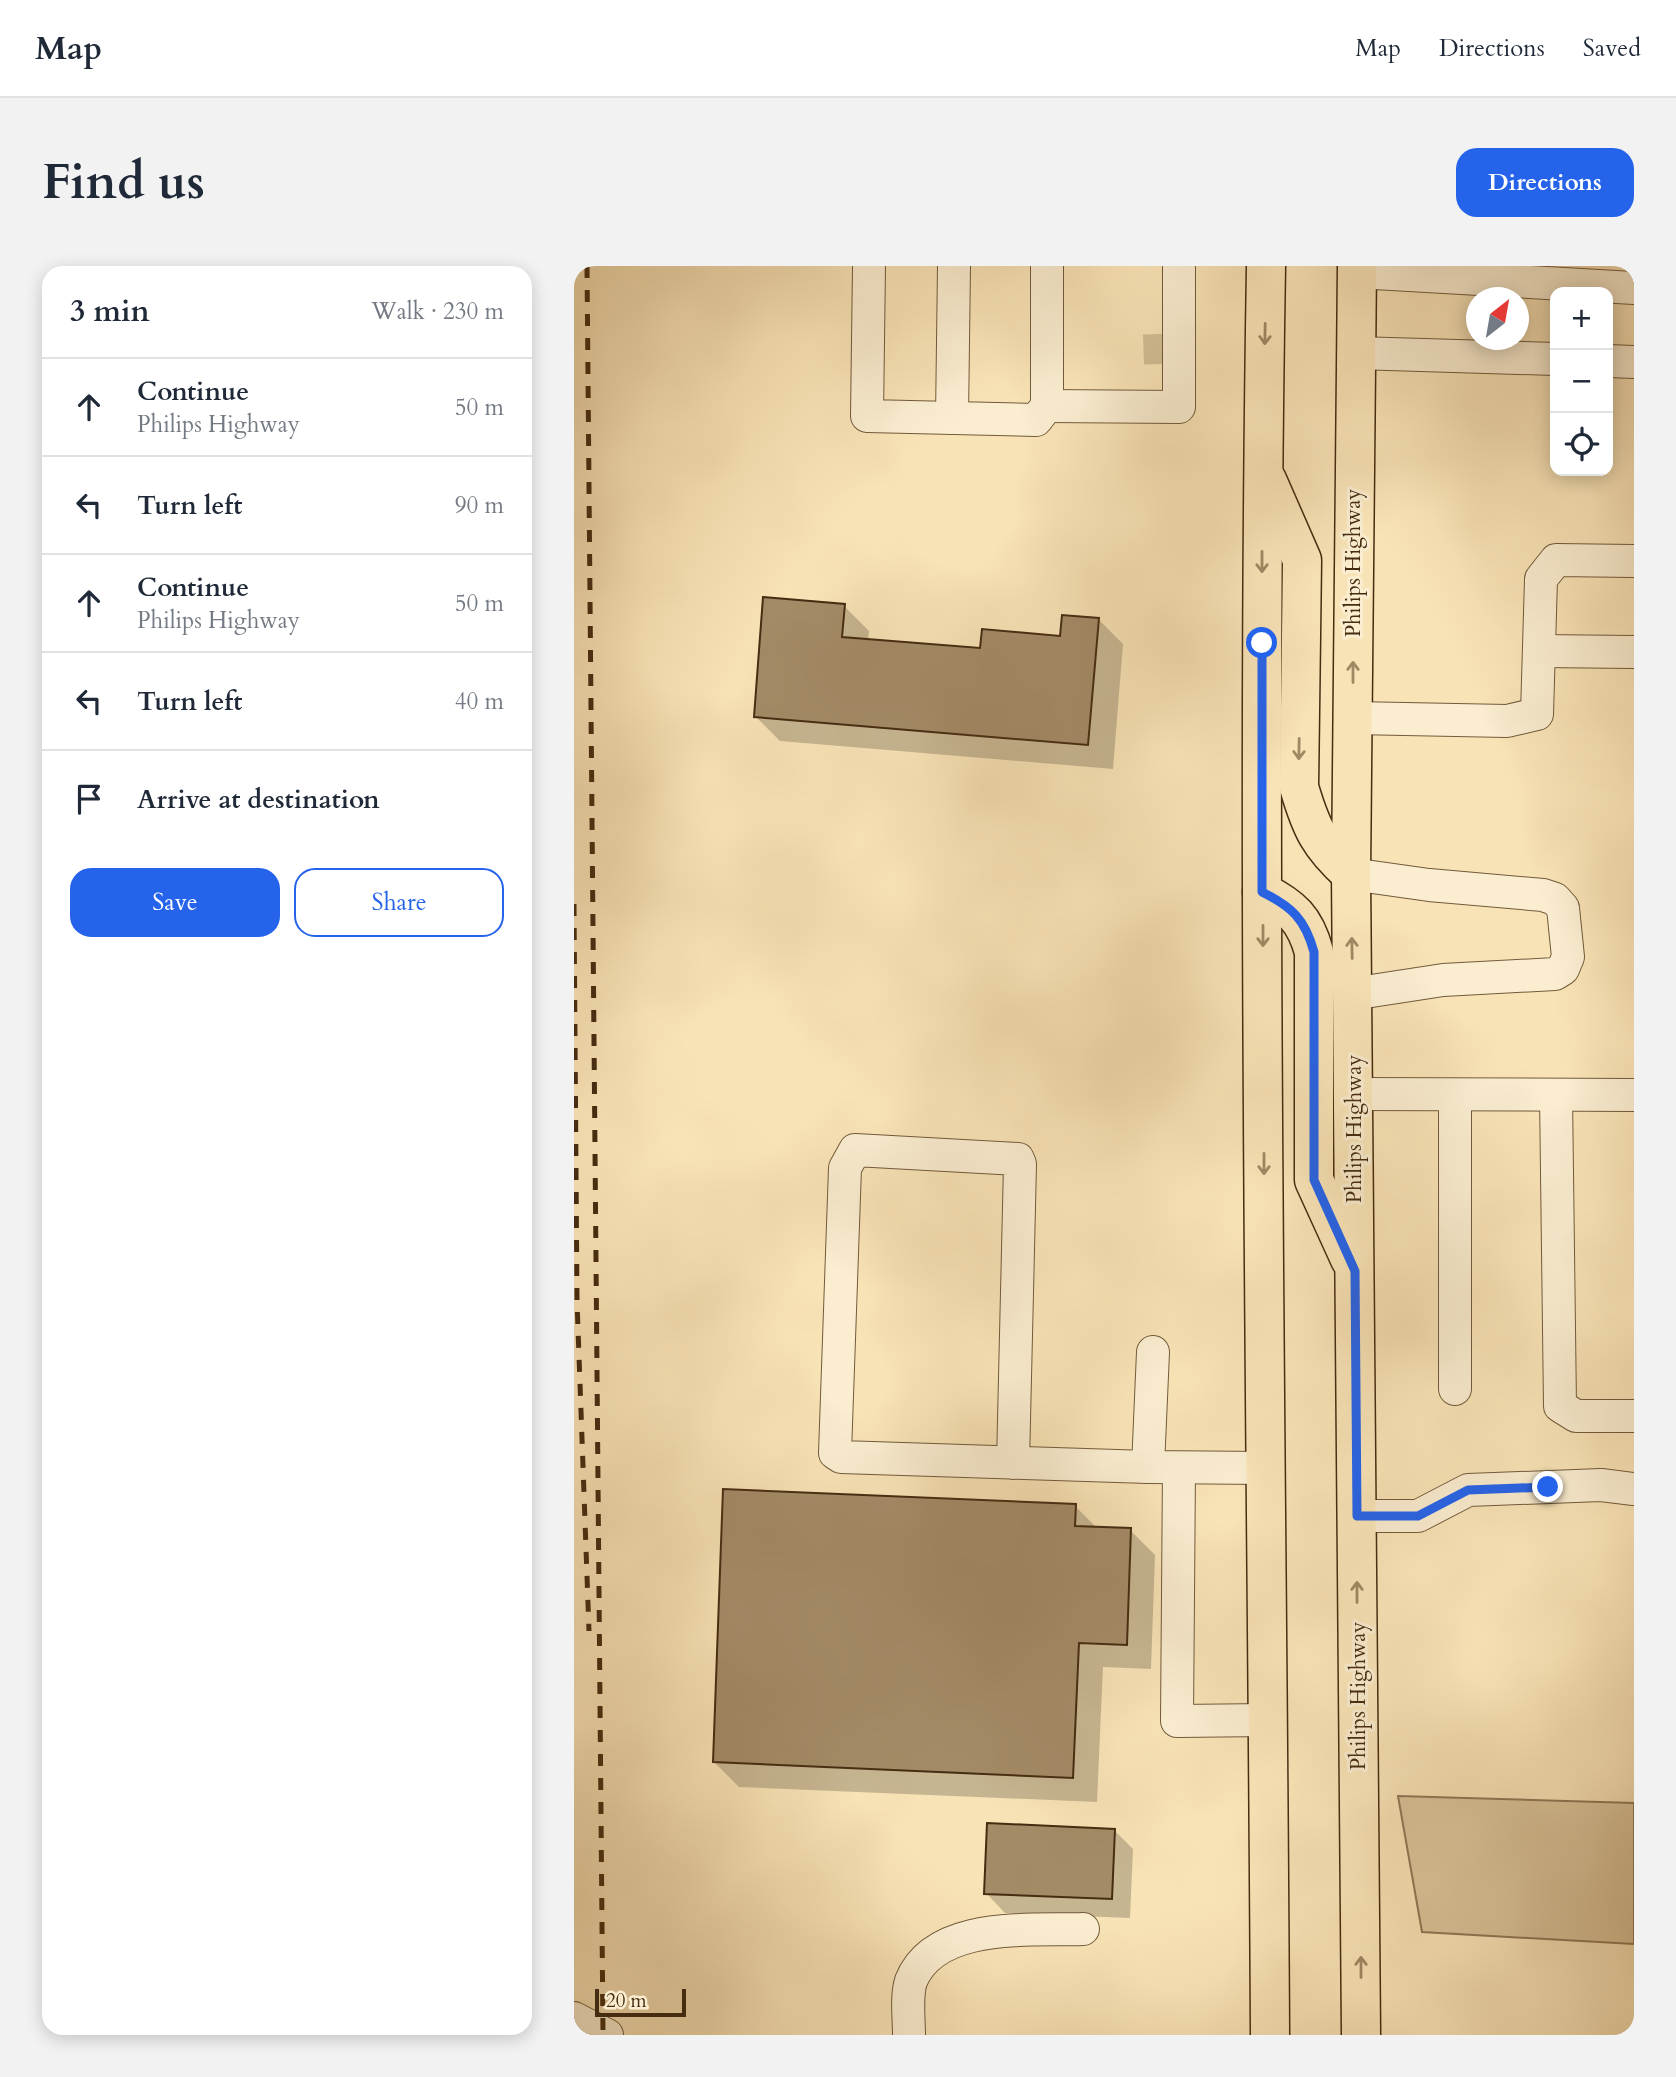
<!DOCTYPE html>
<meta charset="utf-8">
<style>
:root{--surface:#fff;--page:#f2f2f3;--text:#1f2937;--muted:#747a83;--line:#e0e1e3;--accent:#2563eb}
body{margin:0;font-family:Cardo,serif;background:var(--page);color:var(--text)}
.controls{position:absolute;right:21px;top:21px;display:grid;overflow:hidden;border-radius:14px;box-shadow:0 4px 18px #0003}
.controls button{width:63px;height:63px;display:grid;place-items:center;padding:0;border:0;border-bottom:2px solid var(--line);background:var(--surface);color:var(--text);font:35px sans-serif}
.compass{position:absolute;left:892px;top:21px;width:63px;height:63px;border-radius:50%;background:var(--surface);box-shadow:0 4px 18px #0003;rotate:31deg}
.scale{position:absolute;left:21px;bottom:18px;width:91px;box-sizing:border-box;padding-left:7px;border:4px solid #462c11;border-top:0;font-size:19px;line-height:24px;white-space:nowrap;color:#462c11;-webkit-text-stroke:5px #faedd0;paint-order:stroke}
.stop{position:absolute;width:21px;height:21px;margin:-16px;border:5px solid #2563eb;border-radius:50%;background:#fff}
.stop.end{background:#2563eb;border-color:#fff;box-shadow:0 2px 7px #0008}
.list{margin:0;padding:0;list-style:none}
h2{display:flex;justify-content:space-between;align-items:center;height:91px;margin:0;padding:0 28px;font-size:30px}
h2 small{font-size:23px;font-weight:400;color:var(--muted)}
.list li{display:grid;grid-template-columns:46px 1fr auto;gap:21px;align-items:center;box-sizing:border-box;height:98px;padding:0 28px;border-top:2px solid var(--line)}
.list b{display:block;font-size:26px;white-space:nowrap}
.list p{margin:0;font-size:23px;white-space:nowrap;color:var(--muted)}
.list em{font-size:23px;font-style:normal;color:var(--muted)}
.actions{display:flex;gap:14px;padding:21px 28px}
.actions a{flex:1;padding:16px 0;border:2px solid var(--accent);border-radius:21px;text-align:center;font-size:24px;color:var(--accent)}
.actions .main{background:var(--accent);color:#fff}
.icon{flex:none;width:38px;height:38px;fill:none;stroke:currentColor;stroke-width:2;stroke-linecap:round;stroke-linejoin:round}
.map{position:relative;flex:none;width:1060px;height:1769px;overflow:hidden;border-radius:21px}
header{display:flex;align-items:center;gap:42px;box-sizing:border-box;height:98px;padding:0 35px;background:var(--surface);border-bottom:2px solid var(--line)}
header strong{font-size:33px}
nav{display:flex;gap:38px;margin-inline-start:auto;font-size:24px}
.intro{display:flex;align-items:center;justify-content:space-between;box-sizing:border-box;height:168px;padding:0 42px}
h1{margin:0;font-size:49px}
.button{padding:18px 32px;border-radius:21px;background:var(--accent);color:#fff;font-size:24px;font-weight:700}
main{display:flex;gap:42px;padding:0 42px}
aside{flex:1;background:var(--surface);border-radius:21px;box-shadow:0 4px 18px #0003}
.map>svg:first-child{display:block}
.green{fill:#dac49a;stroke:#907856;stroke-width:2}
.shadow{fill:#0003}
.building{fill:#a38b67;stroke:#462c11;stroke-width:2}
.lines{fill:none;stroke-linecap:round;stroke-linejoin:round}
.minor-tunnel{stroke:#d4be95;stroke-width:32;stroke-dasharray:32 16;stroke-linecap:butt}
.minor-casing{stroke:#725a3a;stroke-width:34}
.major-casing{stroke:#462c11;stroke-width:41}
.minor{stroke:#faedd0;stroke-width:32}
.major{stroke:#f8e3b6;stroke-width:38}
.rail{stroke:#462c11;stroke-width:5;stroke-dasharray:12 12;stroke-linecap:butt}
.oneway{stroke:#9f8864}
.route{stroke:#2563eb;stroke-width:9}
.labels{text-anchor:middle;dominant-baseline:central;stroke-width:6;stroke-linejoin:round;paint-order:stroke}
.street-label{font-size:21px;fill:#462c11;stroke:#faedd0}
</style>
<header>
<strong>Map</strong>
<nav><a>Map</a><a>Directions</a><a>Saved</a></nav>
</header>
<div class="intro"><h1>Find us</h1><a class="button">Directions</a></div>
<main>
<aside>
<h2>3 min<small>Walk · 230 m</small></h2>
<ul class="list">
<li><svg class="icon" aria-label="ahead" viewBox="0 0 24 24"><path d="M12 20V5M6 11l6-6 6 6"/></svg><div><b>Continue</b><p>Philips Highway</p></div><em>50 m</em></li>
<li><svg class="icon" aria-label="left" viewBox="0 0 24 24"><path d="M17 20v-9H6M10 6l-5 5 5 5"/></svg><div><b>Turn left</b></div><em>90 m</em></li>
<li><svg class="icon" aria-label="ahead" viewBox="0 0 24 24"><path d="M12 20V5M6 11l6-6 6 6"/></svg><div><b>Continue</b><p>Philips Highway</p></div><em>50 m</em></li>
<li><svg class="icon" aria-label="left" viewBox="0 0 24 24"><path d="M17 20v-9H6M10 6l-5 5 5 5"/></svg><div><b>Turn left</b></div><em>40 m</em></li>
<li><svg class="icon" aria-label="arrive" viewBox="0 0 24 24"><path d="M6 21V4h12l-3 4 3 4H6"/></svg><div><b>Arrive at destination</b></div></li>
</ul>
<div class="actions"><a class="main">Save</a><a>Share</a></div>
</aside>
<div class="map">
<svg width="1060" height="1769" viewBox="0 0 1060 1769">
<rect width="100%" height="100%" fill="#f8e3b6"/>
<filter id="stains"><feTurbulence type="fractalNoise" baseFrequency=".00286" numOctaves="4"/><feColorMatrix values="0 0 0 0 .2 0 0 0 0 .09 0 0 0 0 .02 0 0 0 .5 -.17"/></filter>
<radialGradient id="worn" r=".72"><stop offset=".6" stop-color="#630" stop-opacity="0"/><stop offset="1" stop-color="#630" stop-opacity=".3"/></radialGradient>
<path class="green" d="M824,1530L1060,1537V1678L848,1666Z"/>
<g class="shadow">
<path d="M270,340L295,365L294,375L408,384L488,372L524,353L549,378L539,503L206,475L181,450Z"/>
<path d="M501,1240L524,1263L556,1264L581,1289L577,1403L529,1401L523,1536L165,1521L140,1496Z"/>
<path d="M540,1564L559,1583L556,1652L431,1647L412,1627Z"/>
</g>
<g class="building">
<path d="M189,331L271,338L268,371L406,382L408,363L486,370L488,349L525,352L514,479L180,451Z"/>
<path d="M149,1223L502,1238L501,1260L557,1262L553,1379L505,1377L499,1512L139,1496Z"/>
<path d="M413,1557L541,1563L538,1633L410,1628Z"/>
</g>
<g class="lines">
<path class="minor-tunnel" d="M585,68L586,98"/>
<defs>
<g id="minor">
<path d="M295,0L293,150L462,154L473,140V0"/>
<path d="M783,6L1060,22"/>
<path d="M782,87L981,93"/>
<path d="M1034,95L1060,96"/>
<path d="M473,140L605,141V0"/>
<path d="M378,152L380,0"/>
<path d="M965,385L1060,386"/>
<path d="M779,452L933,455L963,448L967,313L982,294L1060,295"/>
<path d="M777,608L855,619L969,629L981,633L989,642L994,691L989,703L981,708L869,714L778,728"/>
<path d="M779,828L1060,829"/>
<path d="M881,829V1123"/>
<path d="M982,829L986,1140L1002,1150H1060"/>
<path d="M579,1086L574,1201L692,1202"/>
<path d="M439,1197L446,898L444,893L281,884L271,902L261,1187L267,1191L574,1201"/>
<path d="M605,1202L603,1455L694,1454"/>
<path d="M783,1250H844L894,1224L1027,1219L1060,1223"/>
<path d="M0,1752L33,1769"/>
<path d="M335,1769C335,1753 332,1730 337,1715C361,1655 456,1665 509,1663"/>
</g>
<g id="major">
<path d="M692,0C682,590 693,1179 696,1769"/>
<path d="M783,0L777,608L787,1769"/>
<path d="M693,214L728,294L725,521C737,562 745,579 777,608"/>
<path d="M688,626C718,641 731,653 740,686V914L776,993"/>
</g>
</defs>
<use href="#minor" class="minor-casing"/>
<use href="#major" class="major-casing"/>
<use href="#minor" class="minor"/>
<use href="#major" class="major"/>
<g class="rail">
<path d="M13,0L29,1769"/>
<path d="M0,638L3,1035L15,1365"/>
</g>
</g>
<defs><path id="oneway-shaft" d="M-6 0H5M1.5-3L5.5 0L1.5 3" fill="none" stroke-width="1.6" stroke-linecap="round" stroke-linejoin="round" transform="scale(1.75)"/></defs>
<g class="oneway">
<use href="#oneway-shaft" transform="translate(691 68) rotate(91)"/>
<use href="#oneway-shaft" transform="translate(688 296) rotate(90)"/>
<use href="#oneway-shaft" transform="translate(779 406) rotate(-90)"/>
<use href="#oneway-shaft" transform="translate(725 483) rotate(91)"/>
<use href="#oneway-shaft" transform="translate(689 670) rotate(90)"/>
<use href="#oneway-shaft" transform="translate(778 682) rotate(-91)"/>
<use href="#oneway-shaft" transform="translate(690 898) rotate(90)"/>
<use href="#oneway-shaft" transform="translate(783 1326) rotate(-90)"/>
<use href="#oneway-shaft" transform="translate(787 1701) rotate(-90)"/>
</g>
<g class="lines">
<path class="route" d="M688,377V626C718,641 731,653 740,686V914L781,1005L783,1250H844L894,1224L974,1221"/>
</g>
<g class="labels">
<g class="street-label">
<text transform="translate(779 297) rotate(-90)">Philips Highway</text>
<text transform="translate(780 863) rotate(-90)">Philips Highway</text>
<text transform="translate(784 1430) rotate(-90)">Philips Highway</text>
</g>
</g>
<rect width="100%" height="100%" filter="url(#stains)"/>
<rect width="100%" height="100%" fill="url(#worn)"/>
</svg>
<div class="controls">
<button>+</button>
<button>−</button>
<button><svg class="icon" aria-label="locate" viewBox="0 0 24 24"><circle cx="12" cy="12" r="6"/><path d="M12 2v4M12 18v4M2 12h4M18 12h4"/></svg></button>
</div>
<svg class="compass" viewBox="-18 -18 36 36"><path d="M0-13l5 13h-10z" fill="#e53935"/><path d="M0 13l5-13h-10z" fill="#747a83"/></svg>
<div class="scale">20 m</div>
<div class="stop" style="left:688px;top:377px"></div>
<div class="stop end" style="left:974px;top:1221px"></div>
</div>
</main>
